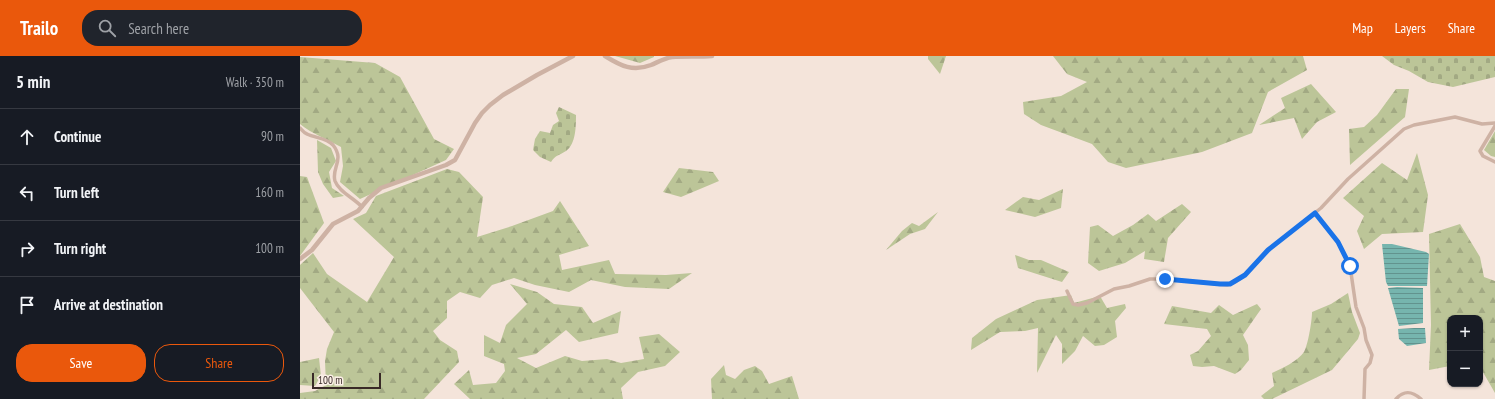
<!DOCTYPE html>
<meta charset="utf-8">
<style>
:root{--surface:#171b24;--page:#20242c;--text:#f1f3f6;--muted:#9ea1a6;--line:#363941;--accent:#ea580c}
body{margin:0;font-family:"PT Sans Narrow",sans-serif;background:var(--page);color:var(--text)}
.controls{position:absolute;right:12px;bottom:12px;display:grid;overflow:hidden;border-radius:8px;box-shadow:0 1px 3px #0004}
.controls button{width:36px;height:36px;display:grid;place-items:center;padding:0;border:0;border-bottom:1px solid var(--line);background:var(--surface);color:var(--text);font:20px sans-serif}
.scale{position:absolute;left:12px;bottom:10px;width:69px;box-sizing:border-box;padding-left:4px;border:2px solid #392a27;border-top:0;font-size:11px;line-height:14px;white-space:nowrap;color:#392a27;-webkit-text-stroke:3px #fbefe7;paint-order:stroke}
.stop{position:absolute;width:12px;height:12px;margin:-9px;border:3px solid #1a73e8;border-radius:50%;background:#fff}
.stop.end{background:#1a73e8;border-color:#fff;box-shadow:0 1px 4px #0008}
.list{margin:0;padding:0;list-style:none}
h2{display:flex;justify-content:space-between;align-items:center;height:52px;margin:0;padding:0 16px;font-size:17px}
h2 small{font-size:13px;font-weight:400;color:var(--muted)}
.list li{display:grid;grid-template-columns:26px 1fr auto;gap:12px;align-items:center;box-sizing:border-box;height:56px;padding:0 16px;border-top:1px solid var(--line)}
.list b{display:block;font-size:15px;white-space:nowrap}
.list em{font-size:13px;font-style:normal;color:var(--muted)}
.actions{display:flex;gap:8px;padding:12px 16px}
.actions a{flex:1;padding:9px 0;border:1px solid var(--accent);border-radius:16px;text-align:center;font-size:14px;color:var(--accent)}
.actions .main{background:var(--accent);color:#fff}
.icon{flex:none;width:22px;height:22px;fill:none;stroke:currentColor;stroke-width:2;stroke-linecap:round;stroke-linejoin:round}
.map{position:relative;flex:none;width:1195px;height:343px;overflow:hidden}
header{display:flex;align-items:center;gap:24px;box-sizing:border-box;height:56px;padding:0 20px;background:var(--accent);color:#fff}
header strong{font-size:19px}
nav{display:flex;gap:22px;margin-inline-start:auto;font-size:14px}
.search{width:280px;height:36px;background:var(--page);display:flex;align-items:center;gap:10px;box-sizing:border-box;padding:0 14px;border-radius:16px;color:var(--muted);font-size:15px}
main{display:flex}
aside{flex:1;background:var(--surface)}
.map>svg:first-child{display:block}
.forest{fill:url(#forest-firs)}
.cemetery{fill:url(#cemetery-stones)}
.water{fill:url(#water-rules)}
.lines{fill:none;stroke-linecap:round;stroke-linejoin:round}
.minor{stroke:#ceb2a4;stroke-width:3.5}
.tertiary{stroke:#ceb2a4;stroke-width:4.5}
.route{stroke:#1a73e8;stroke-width:5}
</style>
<header>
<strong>Trailo</strong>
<div class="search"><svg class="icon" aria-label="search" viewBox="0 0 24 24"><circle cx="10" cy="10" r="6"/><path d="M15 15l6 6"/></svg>Search here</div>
<nav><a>Map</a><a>Layers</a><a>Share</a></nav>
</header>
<main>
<aside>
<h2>5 min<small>Walk · 350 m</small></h2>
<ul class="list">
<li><svg class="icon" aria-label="ahead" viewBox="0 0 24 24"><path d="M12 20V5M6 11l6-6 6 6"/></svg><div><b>Continue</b></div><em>90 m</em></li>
<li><svg class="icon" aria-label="left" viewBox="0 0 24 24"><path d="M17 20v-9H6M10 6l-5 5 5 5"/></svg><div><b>Turn left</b></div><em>160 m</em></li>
<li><svg class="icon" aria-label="right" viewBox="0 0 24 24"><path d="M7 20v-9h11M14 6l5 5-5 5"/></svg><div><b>Turn right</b></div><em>100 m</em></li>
<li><svg class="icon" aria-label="arrive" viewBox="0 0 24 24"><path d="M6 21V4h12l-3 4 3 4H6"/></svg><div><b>Arrive at destination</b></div></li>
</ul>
<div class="actions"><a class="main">Save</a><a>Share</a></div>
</aside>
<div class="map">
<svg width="1195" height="343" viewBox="0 0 1195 343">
<defs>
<pattern id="forest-firs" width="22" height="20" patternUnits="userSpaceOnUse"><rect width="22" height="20" fill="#bcc598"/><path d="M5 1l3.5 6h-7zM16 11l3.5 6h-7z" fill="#a2a983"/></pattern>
<pattern id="cemetery-stones" width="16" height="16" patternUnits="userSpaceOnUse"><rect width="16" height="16" fill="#bcc598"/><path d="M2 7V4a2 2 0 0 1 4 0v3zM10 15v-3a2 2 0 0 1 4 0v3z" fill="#a2a983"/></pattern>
<pattern id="water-rules" width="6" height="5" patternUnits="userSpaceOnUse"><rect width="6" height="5" fill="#76b5ae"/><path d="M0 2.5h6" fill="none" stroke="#62938e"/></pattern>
</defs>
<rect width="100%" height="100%" fill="#f4e4da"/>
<g class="forest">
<path d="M315,0H354V1L340,7Z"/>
<path d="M628,0H646L640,18L628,3Z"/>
<path d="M753,0H1003L1007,14L968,36L952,77L902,96L826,112L808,106L792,88L741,69L724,58L723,46L761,40L787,26L767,18Z"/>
<path d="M0,1L75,7L100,21L134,83L154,93L146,104L60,143L40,126L43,110L41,91C27,83 12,78 0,68Z"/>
<path d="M1011,28L1036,56L1017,66L1002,83L994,62L959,69L985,52L981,42Z"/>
<path d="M1096,33H1109L1105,61L1050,109L1049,73L1064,71L1077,59Z"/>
<path d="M1195,75V101L1191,100L1184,94Z"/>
<path d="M17,84L31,92L36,105L29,116L32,132L44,140L33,142L23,128L18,116Z"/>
<path d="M1117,97L1128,139L1123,176L1082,178L1064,193L1057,175L1064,160L1043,142L1082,107L1107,124Z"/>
<path d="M379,112L413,116L419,125L381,141L363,136Z"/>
<path d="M147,113L159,116L183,141L177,181L212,170L253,155L260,145L289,190L259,199L262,214L309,204L315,218L366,219L392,217L369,233L325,231L291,224L269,236L235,229L214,222L192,229L180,242L160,236L147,245V262L133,275L140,284L157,295L159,306L124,343H0V337L15,335L26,329L25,305L27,293L34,276L0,232V209L13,197L27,218L67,246L94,201L53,163L66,157L76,140Z"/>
<path d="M0,120L7,121L24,167L0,200Z"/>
<path d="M763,133L761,152L735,161L705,154L723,141L739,144Z"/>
<path d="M882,148L891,156L868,182L864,206L844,203L845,195L825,207L799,215L788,207L790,171L798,169L813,180L833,169L848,158L856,165Z"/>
<path d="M638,156L625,173L610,178L586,194L602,175L612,167L619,170Z"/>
<path d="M1160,168L1180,201L1184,221L1195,225V337L1180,311V262H1150V310L1129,314L1131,269L1129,178Z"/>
<path d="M715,199L729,204H741L769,216L762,226L718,212Z"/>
<path d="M210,228L237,236L254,248L282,251L293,267L321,255L318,277L279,286L266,274L236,298L217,302L236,312L265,300L282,305L307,303L321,307L344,303L339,281L359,278L380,296L365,310L338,316L321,332L323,343H170L154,328L169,314L173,329L196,327L205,315L204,308L184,300V279L200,287L206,269L227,248Z"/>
<path d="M1048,237L1052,256L1060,277L1058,283L1032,314L972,343H964L961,340L974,330L972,317C981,313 998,305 1004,296C1008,289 1012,265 1012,256L1031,248Z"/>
<path d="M771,239L774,247L800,240L807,252L825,248L826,252L815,265L817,281L804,289L795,290L783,280L775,295L762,308V288L756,279L737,317L738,272L725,275L700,276L671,294L672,282L696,263L737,244Z"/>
<path d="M957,248L961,253L943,279L948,289L949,304L941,314L935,318L914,310L902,311L893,310L890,299L898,295L911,280L907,273L864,268L872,250L911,257L919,249L933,259Z"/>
<path d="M19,302L21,320L15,330L0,329V306Z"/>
<path d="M424,309L426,319L435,323L444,314L455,310L462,315L469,328L492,320L499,343H412L411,323Z"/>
</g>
<g class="cemetery">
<path d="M1082,0H1195V21L1153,31L1128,26L1109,15L1094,9Z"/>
<path d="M259,51L276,59C276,70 276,88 266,95C260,99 255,99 251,106L240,101L233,94L235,83L240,75L250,77L253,69L259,65L256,57Z"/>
</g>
<g class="water">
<path d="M1082,188H1092L1126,196L1129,198L1127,230H1088L1086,226Z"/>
<path d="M1097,231L1123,232V267L1099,270L1088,232Z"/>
<path d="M1114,272H1125L1126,287L1107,290L1099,283L1098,273Z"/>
</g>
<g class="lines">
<g class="minor">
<path d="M1195,70L1180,95L1183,100L1195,106"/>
<path d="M0,72C2,74 4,77 7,78C15,82 27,82 33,89C45,104 31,112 35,125C39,136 54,142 62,151"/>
<path d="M1015,157L1038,186L1050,210L1056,251L1064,272L1066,284L1072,299L1070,307L1065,313L1064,343"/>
<path d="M767,235L773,248L778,249L787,247L814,233L829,230L850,223H865L927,229L935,226L945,219L968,194L1021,152L1048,123L1104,73L1114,69L1155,61L1182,68L1195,67"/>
<path d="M1096,343C1104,334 1112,335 1121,343"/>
</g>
<g class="tertiary">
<path d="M305,0C321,10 333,16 351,9C358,6 365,2 372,1C385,0 399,1 412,0"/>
<path d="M0,203L12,194L33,168L58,155L69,142L81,132L146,109L155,104L175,67L182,57L190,49L203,39L237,19L273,0"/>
</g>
</g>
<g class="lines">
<path class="route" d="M865,223L920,228H930L945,219L968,194L1015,157L1038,186L1050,210"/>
</g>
</svg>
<div class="controls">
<button>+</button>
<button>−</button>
</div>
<div class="scale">100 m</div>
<div class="stop" style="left:1050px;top:210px"></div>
<div class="stop end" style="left:865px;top:223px"></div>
</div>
</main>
